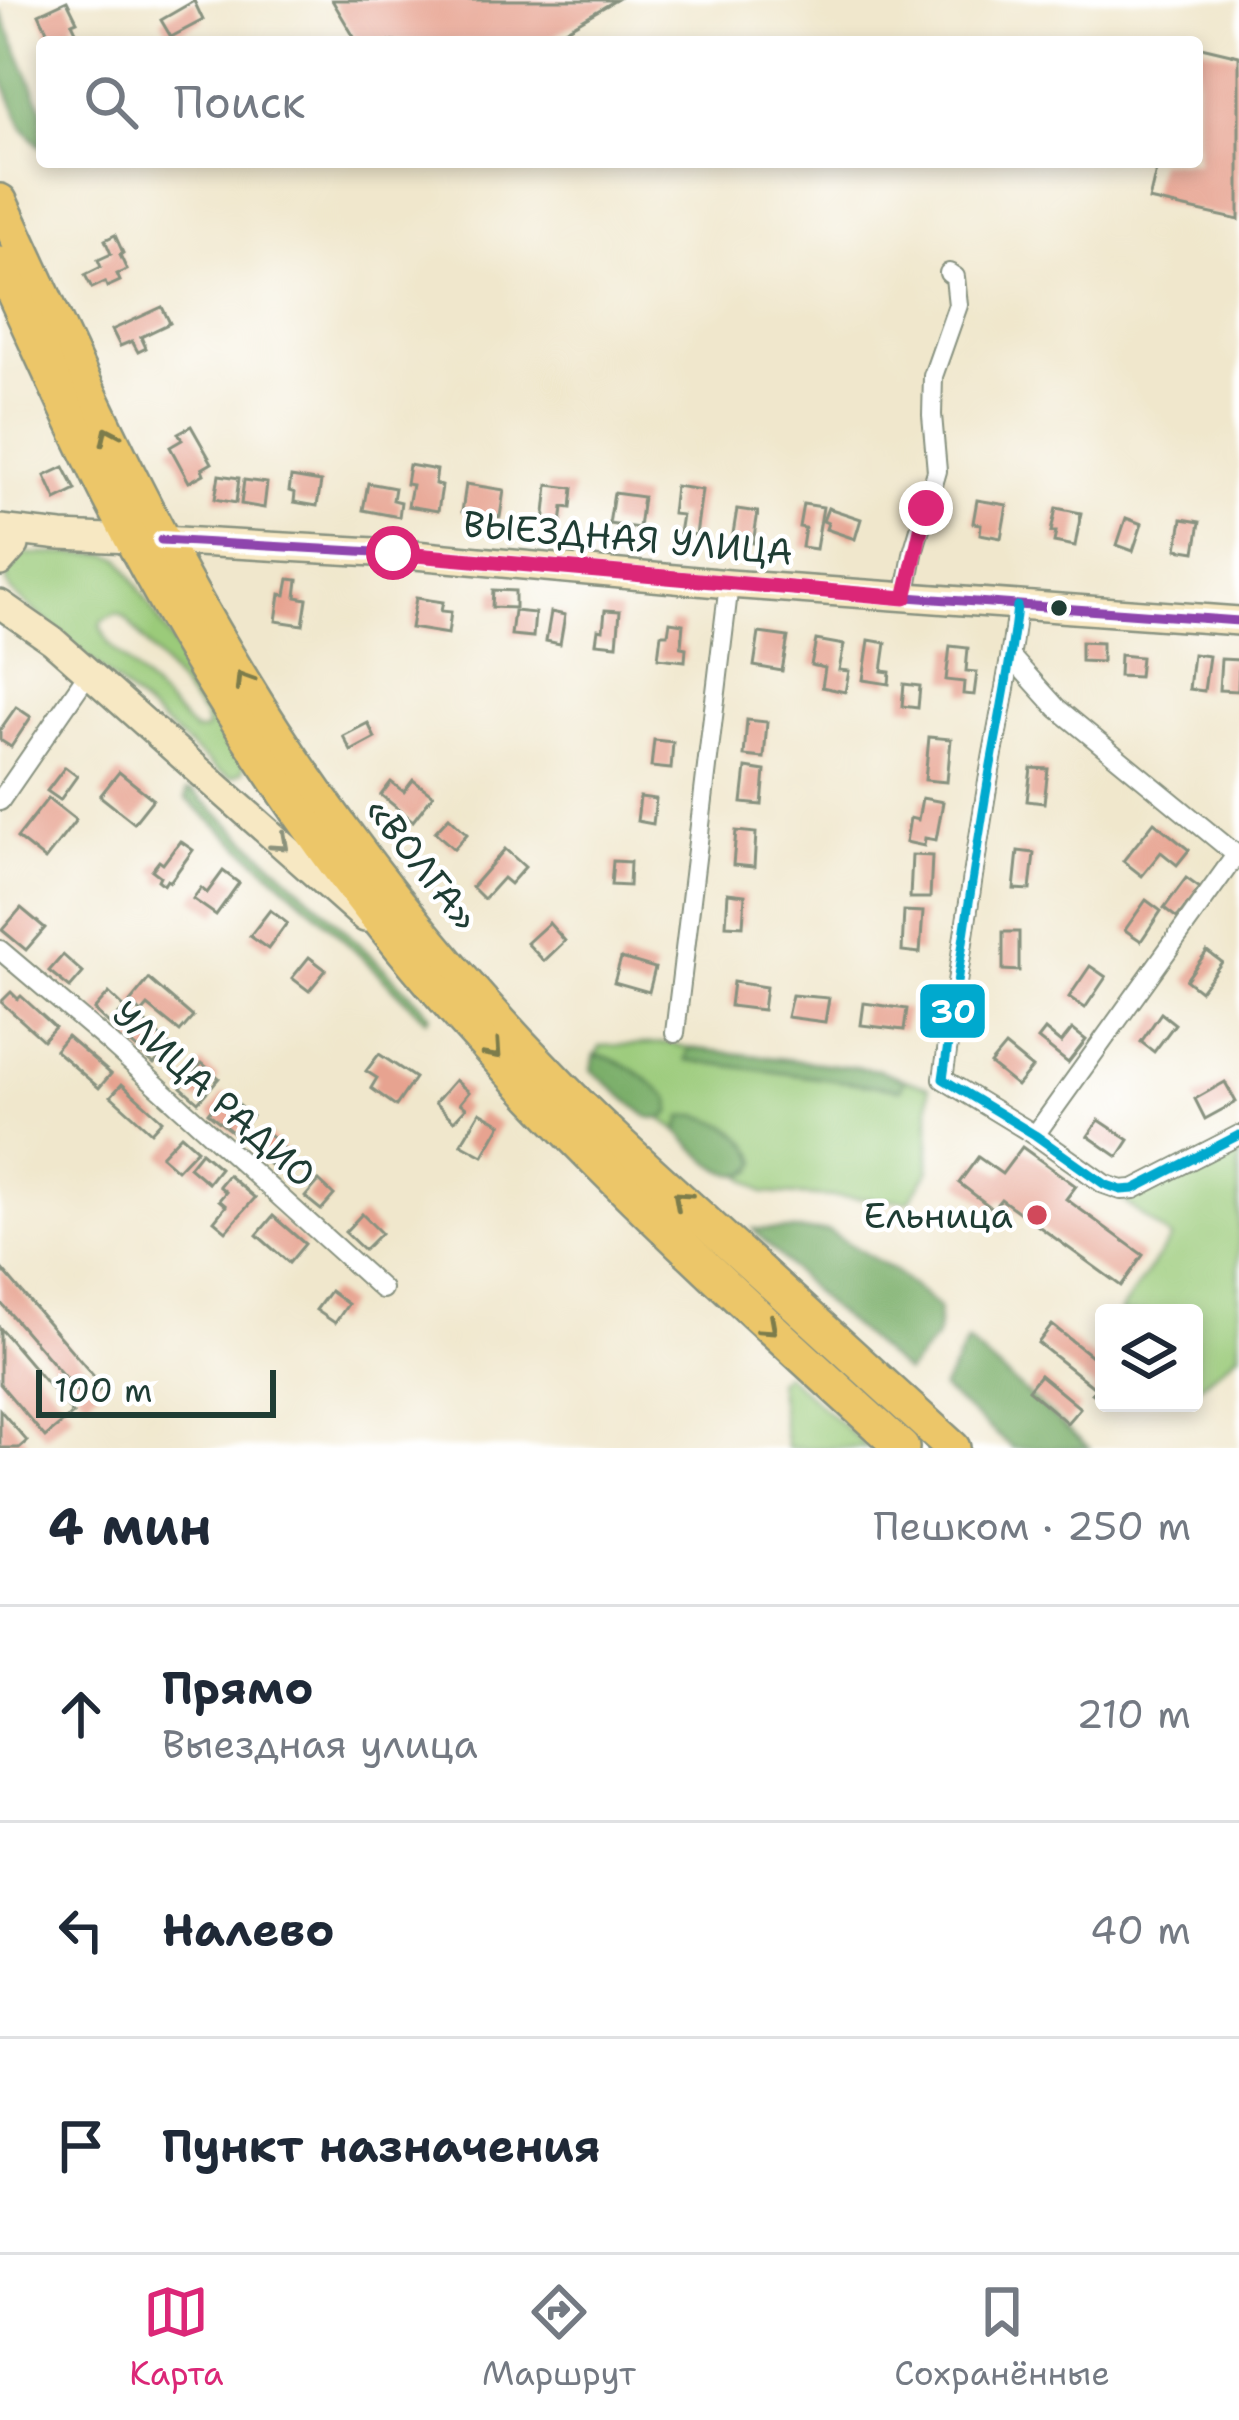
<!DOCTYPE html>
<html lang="ru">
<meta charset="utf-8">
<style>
:root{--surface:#fff;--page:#f2f2f3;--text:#1f2937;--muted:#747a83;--line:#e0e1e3;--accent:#db2777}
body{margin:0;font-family:"Shantell Sans",sans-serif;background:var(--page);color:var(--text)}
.controls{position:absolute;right:36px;bottom:36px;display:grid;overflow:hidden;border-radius:12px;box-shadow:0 6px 18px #0003}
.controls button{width:108px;height:108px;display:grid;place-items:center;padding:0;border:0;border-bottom:3px solid var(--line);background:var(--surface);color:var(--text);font:60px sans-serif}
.scale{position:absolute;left:36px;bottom:30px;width:240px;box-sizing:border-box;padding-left:12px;border:6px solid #1f3d34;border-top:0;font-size:33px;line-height:42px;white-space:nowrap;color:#1f3d34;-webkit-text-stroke:9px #fff;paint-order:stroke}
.stop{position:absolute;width:36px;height:36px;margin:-27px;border:9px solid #db2777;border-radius:50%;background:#fff}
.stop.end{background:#db2777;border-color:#fff;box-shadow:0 3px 12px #0008}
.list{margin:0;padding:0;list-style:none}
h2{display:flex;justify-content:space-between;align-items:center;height:156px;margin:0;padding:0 48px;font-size:51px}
h2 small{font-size:39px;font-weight:400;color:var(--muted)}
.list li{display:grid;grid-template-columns:78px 1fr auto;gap:36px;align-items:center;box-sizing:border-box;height:216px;padding:0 48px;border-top:3px solid var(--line)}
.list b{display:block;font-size:45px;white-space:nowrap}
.list p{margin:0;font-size:39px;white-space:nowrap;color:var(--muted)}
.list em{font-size:39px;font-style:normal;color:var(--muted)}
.icon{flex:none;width:66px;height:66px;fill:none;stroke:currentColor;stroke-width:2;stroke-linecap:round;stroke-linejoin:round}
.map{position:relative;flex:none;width:1239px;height:1448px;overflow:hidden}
.search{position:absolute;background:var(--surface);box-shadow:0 6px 18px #0003;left:36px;right:36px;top:36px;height:132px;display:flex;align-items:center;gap:30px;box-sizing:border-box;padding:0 42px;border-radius:12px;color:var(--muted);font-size:45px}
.sheet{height:804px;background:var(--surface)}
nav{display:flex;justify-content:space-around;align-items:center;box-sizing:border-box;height:168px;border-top:3px solid var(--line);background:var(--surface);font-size:33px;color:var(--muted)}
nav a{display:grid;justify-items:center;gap:6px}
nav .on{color:var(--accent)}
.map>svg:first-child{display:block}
.green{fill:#9bcb7a;stroke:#5d8457;stroke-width:3;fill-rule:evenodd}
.forest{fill:#7caf6a;stroke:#4e764f;stroke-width:3}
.building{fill:#e7a390}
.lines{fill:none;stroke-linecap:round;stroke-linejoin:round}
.minor-casing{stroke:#889280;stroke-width:22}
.secondary-casing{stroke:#889280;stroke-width:32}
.trunk-casing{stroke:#889280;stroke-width:38}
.minor{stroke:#fff;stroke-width:18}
.secondary{stroke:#f7e8c3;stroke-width:27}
.trunk{stroke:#ecc669;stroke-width:33}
.bus-1-casing{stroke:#fff;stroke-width:18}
.bus-2-casing{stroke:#fff;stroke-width:18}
.bus-1{stroke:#8e44ad;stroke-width:9}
.bus-2{stroke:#00a9ce;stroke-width:9}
.oneway{stroke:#7b7b4c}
.oneway2{stroke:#8b927c}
.route{stroke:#db2777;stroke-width:15}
.bus-dot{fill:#1f3d34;stroke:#fff;stroke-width:4.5}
.poi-dot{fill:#d1495b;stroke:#fff;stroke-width:4.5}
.labels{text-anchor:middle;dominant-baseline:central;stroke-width:9;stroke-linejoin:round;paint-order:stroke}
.street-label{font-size:36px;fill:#1f3d34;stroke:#fff}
.poi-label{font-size:36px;fill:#1f3d34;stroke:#fff;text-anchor:end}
.line-badge{stroke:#fff;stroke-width:4.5}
.badge-label{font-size:33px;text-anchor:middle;font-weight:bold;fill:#fff}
</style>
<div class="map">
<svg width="1239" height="1448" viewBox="0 0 1239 1448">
<rect width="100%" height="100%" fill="#fff"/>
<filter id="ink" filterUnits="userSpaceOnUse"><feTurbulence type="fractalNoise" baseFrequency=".00833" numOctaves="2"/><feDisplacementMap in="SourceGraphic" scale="24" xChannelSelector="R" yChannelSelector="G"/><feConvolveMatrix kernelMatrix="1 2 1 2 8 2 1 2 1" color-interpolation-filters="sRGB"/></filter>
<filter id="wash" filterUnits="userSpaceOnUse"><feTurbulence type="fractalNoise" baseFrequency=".004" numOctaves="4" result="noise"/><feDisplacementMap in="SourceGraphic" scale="48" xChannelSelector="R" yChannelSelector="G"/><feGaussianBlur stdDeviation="2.7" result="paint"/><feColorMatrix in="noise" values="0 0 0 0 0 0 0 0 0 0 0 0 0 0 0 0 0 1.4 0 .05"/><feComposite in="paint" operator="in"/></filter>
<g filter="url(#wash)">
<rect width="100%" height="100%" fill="#f0e7cc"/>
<g class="green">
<path d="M17,554H107L120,558L245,758L243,771L232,777L217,770L12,592C1,578 9,567 17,554ZM117,613L125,617L204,716L207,725L206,730L195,732L109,644L100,626L103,620Z"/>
<path d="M669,1043L689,1048L687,1060L900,1089L904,1079L929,1087V1171L909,1201L763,1193L742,1176L754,1170L682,1118L678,1132L662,1119L671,1112L669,1099C649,1079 623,1059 595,1055L601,1046Z"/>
<path d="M1239,1148V1353L1196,1389L1194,1313H1119L1171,1238L1121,1199Z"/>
<path d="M785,1374L868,1448H787L777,1381Z"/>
</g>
<g class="forest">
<path d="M0,10L42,108L41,147L23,128L0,72Z"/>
<path d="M187,791H193L315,901L420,1003L430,1015L426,1020L310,907L186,799Z"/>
<path d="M689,1048L879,1070L904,1079L901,1089L686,1060Z"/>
<path d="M595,1055C624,1059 648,1079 670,1099L671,1112L662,1119L648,1117L591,1070Z"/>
<path d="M698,1115C725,1122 749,1135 758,1162C738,1197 696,1150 678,1132L682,1117Z"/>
<path d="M753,1229L828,1231L894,1271L939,1308L937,1337L906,1373L821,1299Z"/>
<path d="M967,1342L1089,1448H1013L942,1389Z"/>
</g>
<g id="blocks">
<g class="building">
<path d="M332,0H616L544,42H357Z"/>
<path d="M67,1L77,21L72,23L79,38L85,35L89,42H52L39,14Z"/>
<path d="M194,1L203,20L171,37L161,20Z"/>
<path d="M1197,46L1239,56V220L1149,200L1158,162H1197Z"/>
<path d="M115,235L123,253L120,255L127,270L117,274L120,281L107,287L105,282L92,288L85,275L101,267L98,260L111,254L105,240Z"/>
<path d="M162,307L170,323L141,337L146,348L138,352L132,341L120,346L112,330Z"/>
<path d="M191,426L212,463L202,469L204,474L189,482L170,447L182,440L178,433Z"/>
<path d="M409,465L437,470L435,484L442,486L438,511L408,506L412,485L406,484Z"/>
<path d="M64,467L76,490L56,500L45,476Z"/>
<path d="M219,475L239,478L236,503L215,499Z"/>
<path d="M291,477L321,482L317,506L294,502L295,493L289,491Z"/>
<path d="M244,480L267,483L264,508L241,504Z"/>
<path d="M368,483L395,488L393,500L401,502L399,517L363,510Z"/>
<path d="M466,484L504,490L500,517L462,512Z"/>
<path d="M548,485L573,488L571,508L563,507L561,525L544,523Z"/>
<path d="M675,486L702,490L696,535L679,533L682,515L672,514Z"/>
<path d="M614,493L643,497L639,528L609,524Z"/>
<path d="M977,500L1007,505L1001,538L980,534L981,524L973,523Z"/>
<path d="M803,504L823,507L816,549L802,547L805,528L799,527Z"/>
<path d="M828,508L861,519L855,539L826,529L828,523L823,521Z"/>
<path d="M1056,508L1081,513L1075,546L1054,542L1056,532H1051Z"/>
<path d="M737,509L758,512L753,543L732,540Z"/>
<path d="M1126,518L1142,524L1133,551L1117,545Z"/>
<path d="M1182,519L1200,522L1195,552L1177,549Z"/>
<path d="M289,579L298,580L296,597L307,599L303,625L276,621L280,594L286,595Z"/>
<path d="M493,590L515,591V608L492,607Z"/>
<path d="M416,598L443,602L441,611L451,612L448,634L411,628Z"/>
<path d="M605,610L620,611L617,645L596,643L598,629L603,630Z"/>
<path d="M514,611L535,613L533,637L511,635Z"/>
<path d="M551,612L565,615L560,644L546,641Z"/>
<path d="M670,622L683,624L681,647L686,648L685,661L658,658L661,634H668Z"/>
<path d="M759,633L788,637L782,671L754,666Z"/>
<path d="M816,640L844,645L839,670L849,671L845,692L822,687L825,668L811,665Z"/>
<path d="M869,640L886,643L882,671L890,672L889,684L863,680Z"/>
<path d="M1081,642L1102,643V662L1081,661Z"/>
<path d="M950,646L968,648L966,671L977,672L974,695L963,694L964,682L946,680Z"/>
<path d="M1193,654L1209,656L1204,691L1189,689Z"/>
<path d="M1120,655L1141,657L1139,677L1119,676Z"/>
<path d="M1221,659L1239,660L1238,691L1219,690Z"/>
<path d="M904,684L920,686L918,708L902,706Z"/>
<path d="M16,707L31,717L11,747L0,740V730Z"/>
<path d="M747,720L767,722L764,758L744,756Z"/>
<path d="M368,723L375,738L351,751L343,736Z"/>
<path d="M929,737L951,739L947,782L925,780Z"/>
<path d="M654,740L673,742L671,769L651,767Z"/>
<path d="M65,767L77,776L60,800L47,791Z"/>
<path d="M746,768L765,771L762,805L742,803Z"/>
<path d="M1031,768L1048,769L1044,803L1027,801Z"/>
<path d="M119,772L153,799L134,823L100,796Z"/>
<path d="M413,780L433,795L413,821L381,795L391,782L404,792Z"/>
<path d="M640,797L656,799L653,824L637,821Z"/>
<path d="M48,798L76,820L45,860L17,838Z"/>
<path d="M922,798L943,802L936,840L925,838L924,846L906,842L910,818L918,820Z"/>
<path d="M449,817L467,834L454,849L435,832Z"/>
<path d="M1154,822L1189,850L1177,865L1161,852L1142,876L1123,861Z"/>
<path d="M736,831L756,833L754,867L733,865Z"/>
<path d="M180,841L193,850L170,882L167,880L164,885L158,880L160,876L152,870L159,861L163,864Z"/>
<path d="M505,849L525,867L510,884L503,878L484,899L472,887Z"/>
<path d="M1018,851L1034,853L1030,890L1014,889Z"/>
<path d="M912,855L932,856L930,898H910Z"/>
<path d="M613,861L630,862L629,886L611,885Z"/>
<path d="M223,871L239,883L216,915L193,899L201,888L207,893Z"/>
<path d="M1186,878L1200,888L1177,918L1164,908Z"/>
<path d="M728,893L745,895L743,926L726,925Z"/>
<path d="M1146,900L1161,911L1141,941L1125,930Z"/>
<path d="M21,908L45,928L26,950L2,930Z"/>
<path d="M270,910L287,923L268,949L250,936Z"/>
<path d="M904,911L923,912L920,953L902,951Z"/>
<path d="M549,923L565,941L544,961L527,943Z"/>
<path d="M1003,932H1019V971L1003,970Z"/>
<path d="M1207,951L1222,962L1200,991L1186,980Z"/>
<path d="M63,955L83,973L70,988L49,971Z"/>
<path d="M309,957L326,970L309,991L292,978Z"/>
<path d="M621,958L655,968L649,992L614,982Z"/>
<path d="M1090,966L1106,977L1085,1008L1069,997Z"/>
<path d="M149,979L193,1017L180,1032L148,1006L142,1013L130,1002Z"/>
<path d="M733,982L766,987L763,1010L730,1006Z"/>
<path d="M11,992L18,999L21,996L55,1027L43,1040L1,1002Z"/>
<path d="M109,993L125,1008L109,1024L94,1010Z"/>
<path d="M792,995L829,998L825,1022L787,1017Z"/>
<path d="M864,1003L907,1009L904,1030L861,1025Z"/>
<path d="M1161,1013L1175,1024L1154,1052L1141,1042Z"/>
<path d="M144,1021L170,1046L154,1064L127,1040Z"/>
<path d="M1072,1029L1086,1040L1068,1063L1038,1039L1045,1030L1061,1043Z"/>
<path d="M67,1036L111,1074L99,1088L55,1050Z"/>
<path d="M1005,1046L1032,1068L1017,1086L990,1064Z"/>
<path d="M379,1054L415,1078L396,1106L371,1088L377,1078L366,1071Z"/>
<path d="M202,1063L219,1078L198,1102L181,1087Z"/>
<path d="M455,1080L469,1092L460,1103L466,1108L454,1121L435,1103Z"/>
<path d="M1225,1082L1236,1102L1205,1119L1195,1099Z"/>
<path d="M122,1084L162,1120L151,1132L111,1096Z"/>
<path d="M224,1093L252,1116L236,1135L208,1113Z"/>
<path d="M480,1112L501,1124L483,1156L461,1144Z"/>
<path d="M1099,1120L1129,1140L1118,1157L1088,1136Z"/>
<path d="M268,1134L284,1149L270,1165L253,1150Z"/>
<path d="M181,1135L197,1149L177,1170L161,1156Z"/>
<path d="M1022,1147L1076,1186L1066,1199L1143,1255L1121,1286L1001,1199L993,1209L959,1183L978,1157L1002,1174Z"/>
<path d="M201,1152L220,1168L208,1183L189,1167Z"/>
<path d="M228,1175L255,1198L226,1231L214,1221L226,1206L219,1200L226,1192L219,1186Z"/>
<path d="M319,1181L334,1195L321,1210L305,1197Z"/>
<path d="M362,1214L381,1233L364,1250L345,1232Z"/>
<path d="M273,1216L305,1244L289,1263L257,1235Z"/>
<path d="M0,1267L103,1387L86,1402L0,1302Z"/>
<path d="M330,1291L348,1304L335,1323L316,1310Z"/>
<path d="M1052,1325L1104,1366V1402L1092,1393L1096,1389L1038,1343Z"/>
<path d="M0,1328L73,1414L45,1437L0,1384Z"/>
<path d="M1040,1375L1080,1408L1067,1423L1028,1390Z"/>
<path d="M0,1410L27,1441L19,1448H0Z"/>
</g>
</g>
</g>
<g filter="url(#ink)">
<use href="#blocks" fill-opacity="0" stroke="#889280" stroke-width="3"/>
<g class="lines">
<defs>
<g id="minor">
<path d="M905,598L914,549L937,471L932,415L933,376L958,305L955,277L949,273"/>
<path d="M1017,606C1011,667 997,727 987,788C971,884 957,982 943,1079L1035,1135L1104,1184L1121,1190L1134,1189L1239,1135"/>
<path d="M1012,658L1057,708L1239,857"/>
<path d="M0,801L89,672"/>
<path d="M0,950L111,1044L382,1289"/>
<path d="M675,1033L729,584"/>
<path d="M1035,1135L1236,855"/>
</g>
<g id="secondary">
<path d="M0,529L61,536L131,539"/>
<path d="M161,540L393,553L729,584L1239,621"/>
<path d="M0,562L15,545"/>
<path d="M0,604L53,641L365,918"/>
</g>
<g id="trunk">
<path d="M0,201C87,391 173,581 290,755C366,867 453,975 547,1072C599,1127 656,1177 712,1228C792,1301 872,1375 953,1448"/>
<path d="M0,264C37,343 72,424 112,502C179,633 258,760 346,878C507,1090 707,1270 902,1448"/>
</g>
</defs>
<use href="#minor" class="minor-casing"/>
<use href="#secondary" class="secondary-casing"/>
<use href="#trunk" class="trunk-casing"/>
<use href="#minor" class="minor"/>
<use href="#secondary" class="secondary"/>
<use href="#trunk" class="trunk"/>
<defs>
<path id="bus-1" d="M161,540L393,553L729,584L1239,621"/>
<path id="bus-2" d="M1017,606C1011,667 997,727 987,788C971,884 957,982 943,1079L1035,1135L1104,1184L1121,1190L1134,1189L1239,1135"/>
</defs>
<use href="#bus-1" class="bus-1-casing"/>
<use href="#bus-2" class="bus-2-casing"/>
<use href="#bus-1" class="bus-1"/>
<use href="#bus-2" class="bus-2"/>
</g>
<defs><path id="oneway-chevron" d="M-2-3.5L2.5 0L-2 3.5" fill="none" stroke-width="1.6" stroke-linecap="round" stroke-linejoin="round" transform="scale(3)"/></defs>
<g class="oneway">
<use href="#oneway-chevron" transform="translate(109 435) rotate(-115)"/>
<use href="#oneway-chevron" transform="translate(243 680) rotate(-122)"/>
<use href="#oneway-chevron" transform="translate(494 1051) rotate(48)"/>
<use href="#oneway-chevron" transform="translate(681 1199) rotate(-138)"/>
<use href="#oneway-chevron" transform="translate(769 1327) rotate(42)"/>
</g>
<use class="oneway2" href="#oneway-chevron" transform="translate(281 843) rotate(42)"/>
</g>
<g class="lines" filter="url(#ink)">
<path class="route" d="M393,553L905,598L926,508"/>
</g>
<circle class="bus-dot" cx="1059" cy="608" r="10"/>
<circle class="poi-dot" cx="1037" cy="1215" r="12"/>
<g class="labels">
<g class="street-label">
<text transform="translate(628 538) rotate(5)">ВЫЕЗДНАЯ УЛИЦА</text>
<text transform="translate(422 864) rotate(52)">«ВОЛГА»</text>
<text transform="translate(214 1094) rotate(42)">УЛИЦА РАДИО</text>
</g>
<g class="poi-label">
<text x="1013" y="1215">Ельница</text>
</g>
</g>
<rect class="line-badge" x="918" y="982" width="69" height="58" rx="12" fill="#00a9ce"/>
<g class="badge-label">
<text x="953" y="1023">30</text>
</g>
</svg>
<div class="controls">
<button><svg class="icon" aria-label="layers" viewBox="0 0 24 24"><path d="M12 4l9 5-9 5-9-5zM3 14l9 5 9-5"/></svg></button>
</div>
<div class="scale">100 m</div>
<div class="stop" style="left:393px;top:553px"></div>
<div class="stop end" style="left:926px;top:508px"></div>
<div class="search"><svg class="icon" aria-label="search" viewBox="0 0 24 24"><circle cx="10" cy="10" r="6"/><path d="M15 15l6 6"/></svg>Поиск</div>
</div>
<section class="sheet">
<h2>4 мин<small>Пешком · 250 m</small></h2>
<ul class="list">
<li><svg class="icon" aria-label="ahead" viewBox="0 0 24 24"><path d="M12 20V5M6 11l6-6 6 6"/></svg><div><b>Прямо</b><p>Выездная улица</p></div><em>210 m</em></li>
<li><svg class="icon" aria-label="left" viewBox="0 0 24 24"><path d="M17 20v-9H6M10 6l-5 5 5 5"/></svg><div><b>Налево</b></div><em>40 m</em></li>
<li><svg class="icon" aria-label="arrive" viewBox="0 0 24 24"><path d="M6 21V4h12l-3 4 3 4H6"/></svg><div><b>Пункт назначения</b></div></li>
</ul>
</section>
<nav>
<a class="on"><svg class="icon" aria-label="map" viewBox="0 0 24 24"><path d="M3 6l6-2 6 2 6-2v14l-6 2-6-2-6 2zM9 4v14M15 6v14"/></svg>Карта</a>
<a><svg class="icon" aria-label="directions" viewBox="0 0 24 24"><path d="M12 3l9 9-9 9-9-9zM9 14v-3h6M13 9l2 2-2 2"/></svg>Маршрут</a>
<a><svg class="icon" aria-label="saved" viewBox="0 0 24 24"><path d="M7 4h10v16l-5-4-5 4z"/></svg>Сохранённые</a>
</nav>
